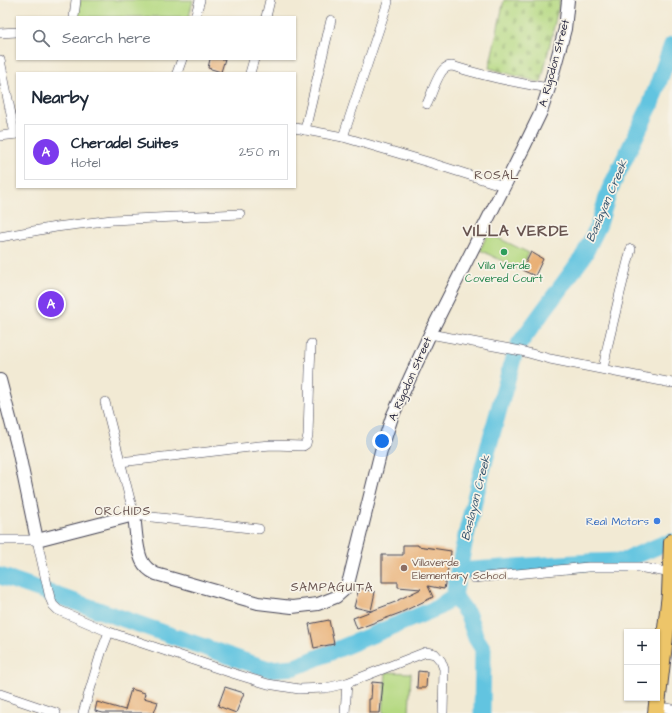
<!DOCTYPE html>
<meta charset="utf-8">
<style>
:root{--surface:#fff;--page:#f6f6f7;--text:#1f2937;--muted:#747a83;--line:#e0e1e3;--accent:#7c3aed}
body{margin:0;font-family:"Architects Daughter",sans-serif;background:var(--page);color:var(--text)}
.controls{position:absolute;right:12px;bottom:12px;display:grid;overflow:hidden;border-radius:0px;box-shadow:0 1px 3px #0004}
.controls button{width:36px;height:36px;display:grid;place-items:center;padding:0;border:0;border-bottom:1px solid var(--line);background:var(--surface);color:var(--text);font:20px sans-serif}
.you{position:absolute;left:382px;top:441px;width:14px;height:14px;margin:-10px;border:3px solid #fff;border-radius:50%;background:#1a73e8;box-shadow:0 0 0 6px #1a73e833}
.badge{display:grid;place-items:center;width:26px;height:26px;border-radius:50%;background:var(--accent);color:#fff;font-size:13px;font-weight:700}
.pin{position:absolute;translate:-50% -50%;border:2px solid #fff;box-shadow:0 1px 4px #0006}
.list{margin:0;padding:0;list-style:none}
h2{display:flex;justify-content:space-between;align-items:center;height:52px;margin:0;padding:0 16px;font-size:17px}
h2 small{font-size:13px;font-weight:400;color:var(--muted)}
.list li{display:grid;grid-template-columns:26px 1fr auto;gap:12px;align-items:center;box-sizing:border-box;height:56px;margin:0 8px 8px;padding:0 8px;border:1px solid var(--line);border-radius:0px}
.list b{display:block;font-size:15px;white-space:nowrap}
.list p{margin:0;font-size:13px;white-space:nowrap;color:var(--muted)}
.list em{font-size:13px;font-style:normal;color:var(--muted)}
.icon{flex:none;width:22px;height:22px;fill:none;stroke:currentColor;stroke-width:2;stroke-linecap:round;stroke-linejoin:round}
.map{position:relative;flex:none;width:672px;height:713px;overflow:hidden}
.search{position:absolute;background:var(--surface);box-shadow:0 1px 3px #0004;left:16px;top:16px;width:280px;height:44px;display:flex;align-items:center;gap:10px;box-sizing:border-box;padding:0 14px;border-radius:0px;color:var(--muted);font-size:15px}
.panel{position:absolute;background:var(--surface);box-shadow:0 1px 3px #0004;left:16px;top:72px;width:280px;height:116px;border-radius:0px}
.map>svg:first-child{display:block}
.green{fill:#b5d982;stroke:#6c7e5e}
.cemetery{fill:url(#cemetery-stones);stroke:#6c7e5e}
.lines{fill:none;stroke-linecap:round;stroke-linejoin:round}
.river{stroke:#62c4e0;stroke-width:17}
.building{fill:#e9b076}
.minor-casing{stroke:#414052;stroke-width:10}
.tertiary-casing{stroke:#414052;stroke-width:14}
.trunk-casing{stroke:#414052;stroke-width:18}
.minor{stroke:#fff;stroke-width:9}
.tertiary{stroke:#fff;stroke-width:12}
.trunk{stroke:#edc569;stroke-width:16}
.leisure-dot{fill:#2e9e5b;stroke:#f7f3e8;stroke-width:1.5}
.shop-dot{fill:#3f7fe0;stroke:#f7f3e8;stroke-width:1.5}
.education-dot{fill:#8d6e63;stroke:#f7f3e8;stroke-width:1.5}
.labels{text-anchor:middle;dominant-baseline:central;stroke-width:3.5;stroke-linejoin:round;paint-order:stroke}
.street-label{font-size:11px;fill:#22223b;stroke:#f7f3e8}
.leisure-label{font-size:11px;fill:#27864d;stroke:#f7f3e8}
.shop-label{font-size:11px;fill:#366cbe;stroke:#f7f3e8;text-anchor:end}
.education-label{font-size:11px;fill:#785e54;stroke:#f7f3e8;text-anchor:start}
.neighbourhood-label{font-size:12px;letter-spacing:1px;fill:#685450;stroke:#f7f3e8}
.water-label{font-size:12px;font-style:italic;fill:#35536d;stroke:#f7f3e8}
.district-label{font-size:15px;font-weight:bold;letter-spacing:1px;fill:#685450;stroke:#f7f3e8}
</style>
<div class="map">
<svg width="672" height="713" viewBox="0 0 672 713">
<defs>
<pattern id="cemetery-stones" width="16" height="16" patternUnits="userSpaceOnUse"><rect width="16" height="16" fill="#b5d982"/><path d="M2 7V4a2 2 0 0 1 4 0v3zM10 15v-3a2 2 0 0 1 4 0v3z" fill="#9bba71"/></pattern>
</defs>
<rect width="100%" height="100%" fill="#f7f3e8"/>
<filter id="ink" filterUnits="userSpaceOnUse"><feTurbulence type="fractalNoise" baseFrequency=".025" numOctaves="2"/><feDisplacementMap in="SourceGraphic" scale="8" xChannelSelector="R" yChannelSelector="G"/><feConvolveMatrix kernelMatrix="1 2 1 2 8 2 1 2 1" color-interpolation-filters="sRGB"/></filter>
<filter id="wash" filterUnits="userSpaceOnUse"><feTurbulence type="fractalNoise" baseFrequency=".012" numOctaves="4" result="noise"/><feDisplacementMap in="SourceGraphic" scale="16" xChannelSelector="R" yChannelSelector="G"/><feGaussianBlur stdDeviation="0.9" result="paint"/><feColorMatrix in="noise" values="0 0 0 0 0 0 0 0 0 0 0 0 0 0 0 0 0 1.4 0 .05"/><feComposite in="paint" operator="in"/></filter>
<g filter="url(#wash)">
<rect width="100%" height="100%" fill="#f2ead4"/>
<g class="green">
<path d="M80,0H193L189,17H77Z"/>
<path d="M488,233L529,253L520,270L480,250Z"/>
<path d="M386,672L411,673L409,713H383Z"/>
</g>
<path class="cemetery" d="M504,0H560L541,83L489,68Z"/>
<g class="lines">
<g class="river">
<path d="M519,344L583,257L599,224L609,191L650,106L672,45"/>
<path d="M458,571L590,562L623,561L663,544L672,542"/>
<path d="M0,576L24,584L244,661L269,669L295,667L437,608L454,596C468,514 492,435 514,355"/>
<path d="M454,596L468,615L476,638L483,649L482,713"/>
</g>
</g>
<g id="blocks">
<g class="building">
<path d="M210,59H225L221,72L208,68Z"/>
<path d="M531,252L543,259L535,276L522,270Z"/>
<path d="M403,545H418V546L451,551L450,563H449L444,589L428,586L433,597L400,613L357,629L353,618L398,601V600L421,589L398,587V582H382V555H403Z"/>
<path d="M359,588L375,592L371,611L354,607Z"/>
<path d="M329,620L334,644L314,648L309,624Z"/>
<path d="M418,671L427,672L426,688H417Z"/>
<path d="M372,682L383,683L380,713H369V699H371Z"/>
<path d="M225,687L244,693L236,713L218,706Z"/>
<path d="M131,689L145,693L144,698L158,702L154,713H103L95,711L97,702L125,710Z"/>
</g>
</g>
</g>
<g filter="url(#ink)">
<use href="#blocks" fill-opacity="0" stroke="#414052" stroke-width="1"/>
<g class="lines">
<defs>
<g id="minor">
<path d="M74,17L76,0"/>
<path d="M195,17L200,0"/>
<path d="M266,17L270,0"/>
<path d="M0,33L17,32"/>
<path d="M0,60L15,134"/>
<path d="M177,73L182,59"/>
<path d="M250,73L254,59"/>
<path d="M427,104C431,96 437,75 444,69C446,67 449,66 452,66C484,76 516,83 549,88"/>
<path d="M295,128L343,137L428,162L504,186"/>
<path d="M305,130L331,20"/>
<path d="M0,136L17,134"/>
<path d="M343,137L388,2"/>
<path d="M0,237L56,227L112,220L240,214"/>
<path d="M430,334L521,351L550,359L672,383"/>
<path d="M603,369L608,344L620,293L631,249"/>
<path d="M105,402L134,515L259,529"/>
<path d="M120,462L259,446L272,445L303,446L306,444L308,435L310,371L311,344"/>
<path d="M0,540H37L50,598L53,605L58,610L109,632L101,653L83,713"/>
<path d="M474,578L588,567H638L672,573"/>
<path d="M109,632L232,673L268,684L299,689L326,688L347,683L426,652L435,654L441,661L444,669L443,713"/>
<path d="M0,694L56,713"/>
<path d="M666,708L672,709"/>
<path d="M345,713L347,683"/>
</g>
<path id="tertiary" d="M0,380L18,449L37,540L134,515C136,528 136,549 142,561C145,567 150,571 156,574L258,603L292,607L318,604L336,597L344,590L349,580L381,451L392,417L430,334L525,145L541,112L549,88L565,29L568,0"/>
<path id="trunk" d="M656,713L670,594L672,542"/>
</defs>
<use href="#minor" class="minor-casing"/>
<use href="#tertiary" class="tertiary-casing"/>
<use href="#trunk" class="trunk-casing"/>
<use href="#minor" class="minor"/>
<use href="#tertiary" class="tertiary"/>
<use href="#trunk" class="trunk"/>
</g>
</g>
<circle class="leisure-dot" cx="504" cy="252" r="4"/>
<circle class="shop-dot" cx="657" cy="521" r="4"/>
<circle class="education-dot" cx="404" cy="568" r="4"/>
<g class="labels">
<g class="street-label">
<text transform="translate(554 63) rotate(-75)">A. Rigodon Street</text>
<text transform="translate(410 379) rotate(-66)">A. Rigodon Street</text>
</g>
<g class="leisure-label">
<text x="504" y="265">Villa Verde<tspan x="504" dy="13">Covered Court</tspan></text>
</g>
<g class="shop-label">
<text x="649" y="521">Real Motors</text>
</g>
<g class="education-label">
<text x="412" y="562">Villaverde<tspan x="412" dy="13">Elementary School</tspan></text>
</g>
<g class="neighbourhood-label">
<text x="497" y="175">ROSAL</text>
<text x="123" y="511">ORCHIDS</text>
<text x="332" y="587">SAMPAGUITA</text>
</g>
<g class="water-label">
<text transform="translate(607 201) rotate(-67)">Baslayan Creek</text>
<text transform="translate(476 498) rotate(-76)">Baslayan Creek</text>
</g>
<g class="district-label">
<text x="516" y="231">VILLA VERDE</text>
</g>
</g>
</svg>
<div class="controls">
<button>+</button>
<button>−</button>
</div>
<div class="you"></div>
<div class="pin badge" style="left:51px;top:304px">A</div>
<div class="search"><svg class="icon" aria-label="search" viewBox="0 0 24 24"><circle cx="10" cy="10" r="6"/><path d="M15 15l6 6"/></svg>Search here</div>
<section class="panel">
<h2>Nearby<small></small></h2>
<ul class="list">
<li><span class="badge">A</span><div><b>Cheradel Suites</b><p>Hotel</p></div><em>250 m</em></li>
</ul>
</section>
</div>
